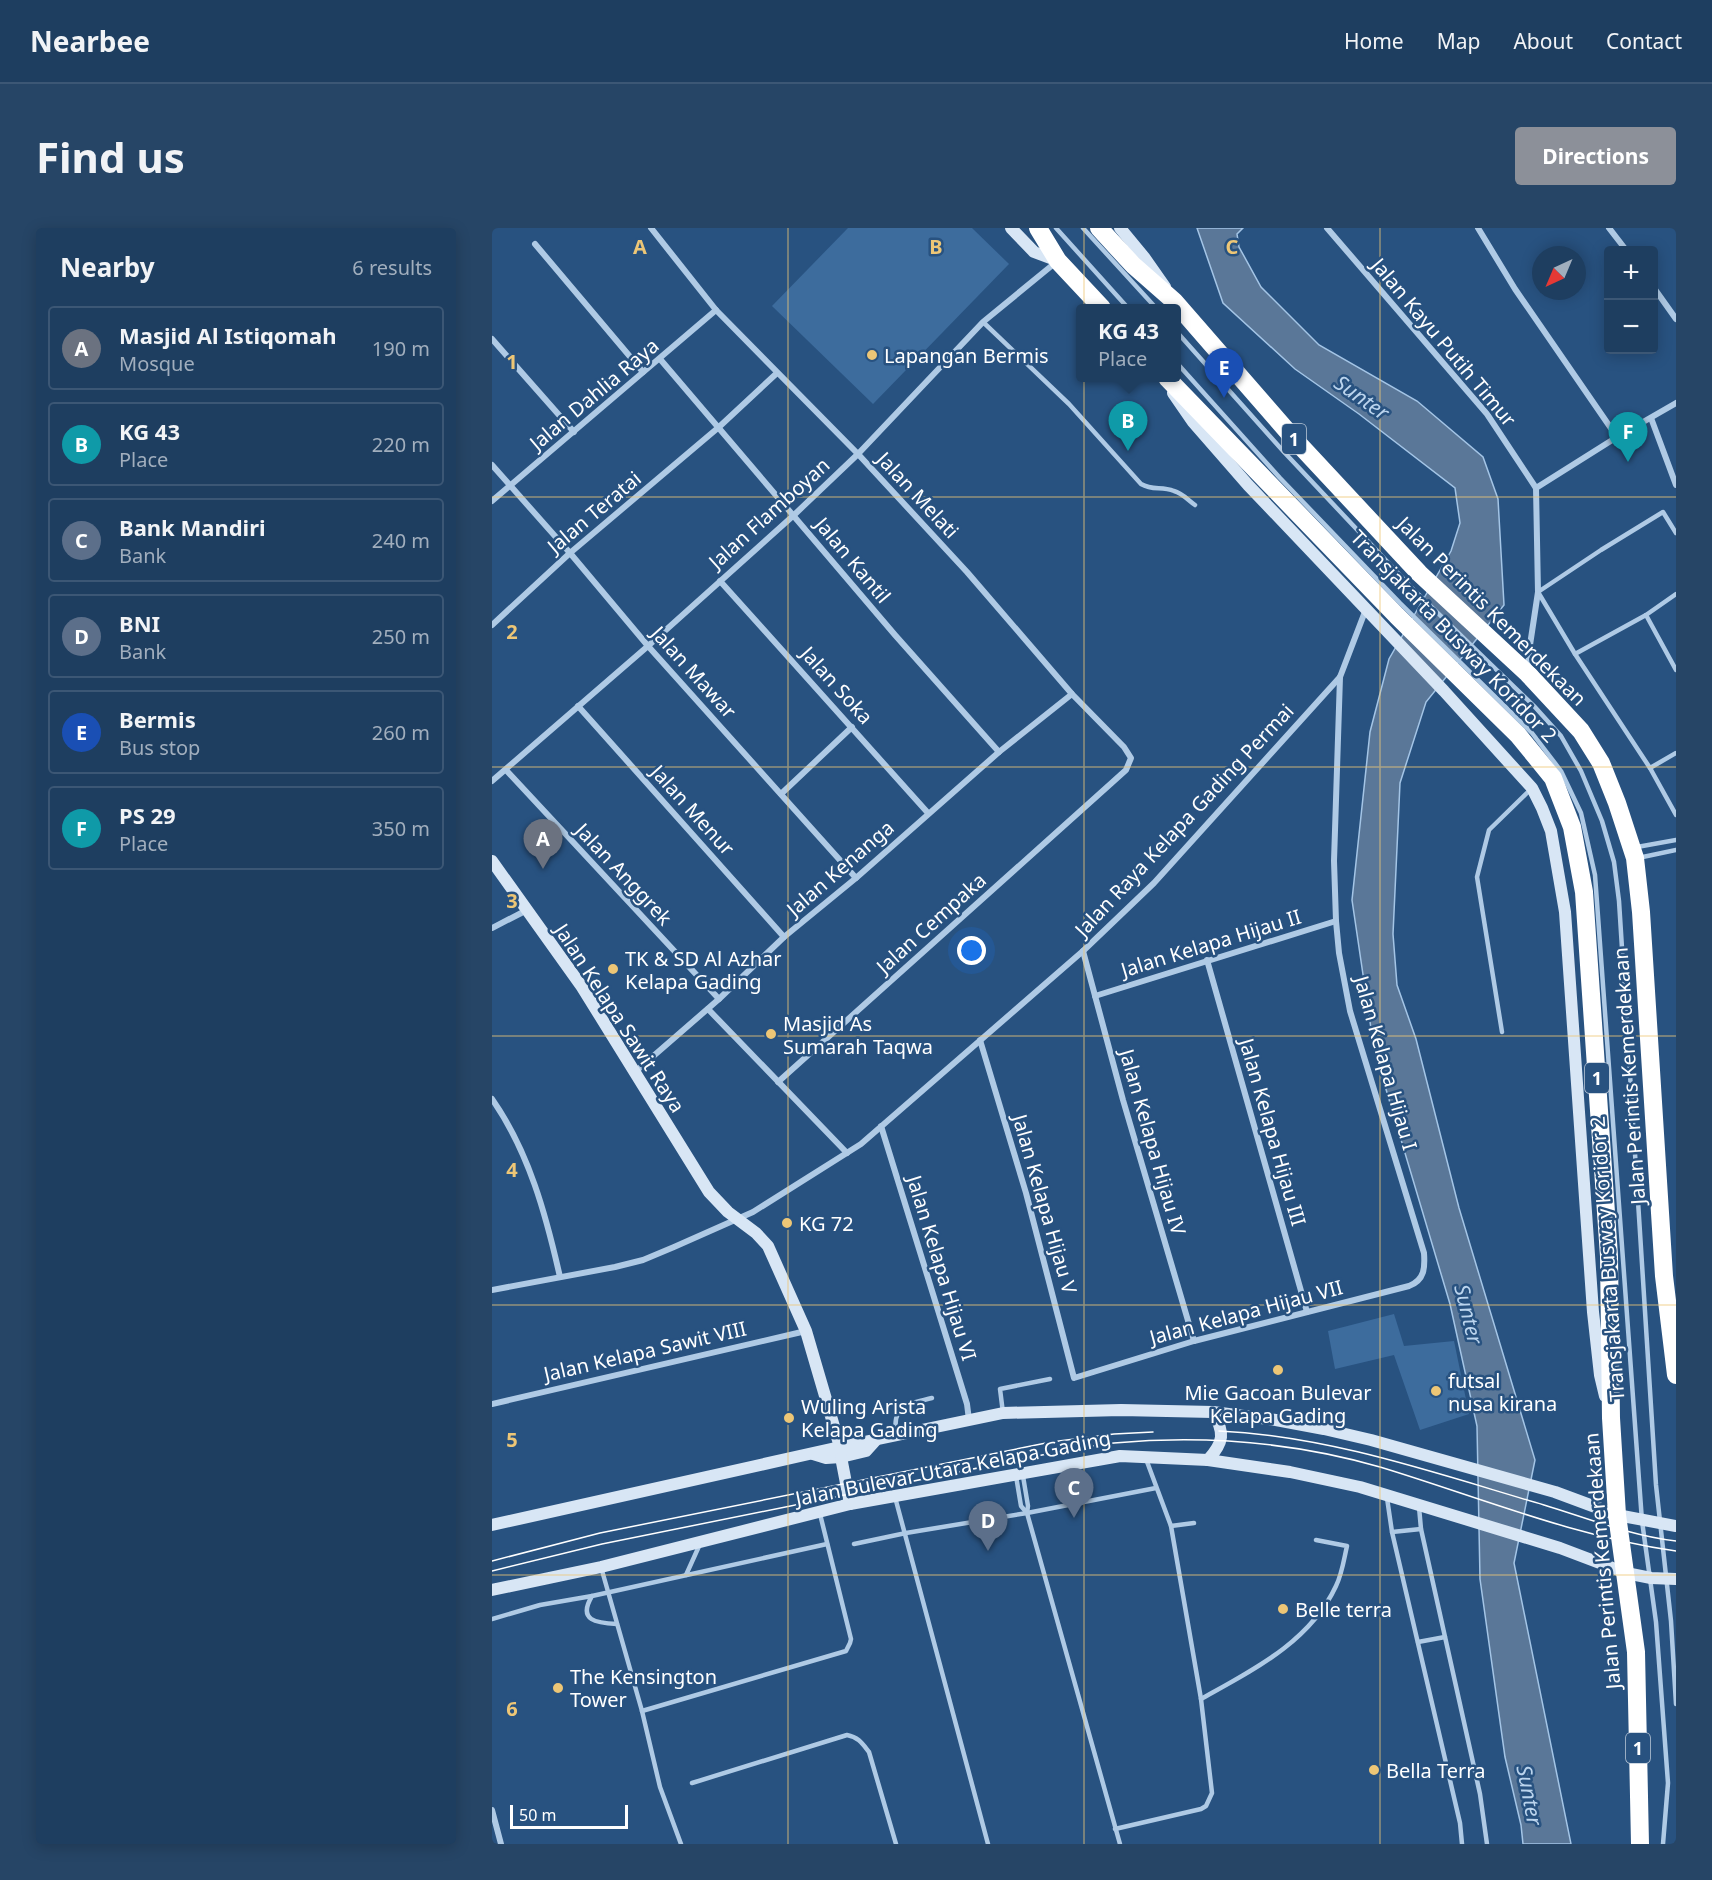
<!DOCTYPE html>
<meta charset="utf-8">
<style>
:root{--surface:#1e3e60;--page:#264566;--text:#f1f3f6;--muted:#a1aebd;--line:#3c5775;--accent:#8c9099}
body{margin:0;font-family:"Noto Sans",sans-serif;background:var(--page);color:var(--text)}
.controls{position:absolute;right:18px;top:18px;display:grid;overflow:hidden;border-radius:6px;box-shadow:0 3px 15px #0003}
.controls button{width:54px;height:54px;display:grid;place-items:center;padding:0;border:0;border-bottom:2px solid var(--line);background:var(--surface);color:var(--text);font:30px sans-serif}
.compass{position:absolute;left:1040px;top:18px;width:54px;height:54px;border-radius:50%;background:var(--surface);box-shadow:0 3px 15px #0003;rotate:224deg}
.scale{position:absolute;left:18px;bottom:15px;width:118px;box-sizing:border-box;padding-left:6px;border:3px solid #fff;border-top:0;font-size:16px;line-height:21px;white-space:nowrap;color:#fff;-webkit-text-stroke:4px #285280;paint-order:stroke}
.you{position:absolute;left:480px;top:723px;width:21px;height:21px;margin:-15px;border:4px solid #fff;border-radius:50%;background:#1a73e8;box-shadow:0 0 0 9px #1a73e833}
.badge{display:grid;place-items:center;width:39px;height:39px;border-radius:50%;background:var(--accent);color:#fff;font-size:20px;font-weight:700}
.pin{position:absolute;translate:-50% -50px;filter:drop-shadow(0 2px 3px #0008)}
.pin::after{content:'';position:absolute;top:32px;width:21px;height:18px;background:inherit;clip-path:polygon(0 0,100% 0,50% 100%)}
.popup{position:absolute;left:584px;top:76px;width:105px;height:78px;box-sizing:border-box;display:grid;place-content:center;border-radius:6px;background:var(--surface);filter:drop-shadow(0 2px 4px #0005);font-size:20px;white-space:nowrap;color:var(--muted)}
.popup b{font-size:22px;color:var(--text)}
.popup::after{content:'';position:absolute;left:50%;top:100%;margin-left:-12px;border:12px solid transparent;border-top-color:var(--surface)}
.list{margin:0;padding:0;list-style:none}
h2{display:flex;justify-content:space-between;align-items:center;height:78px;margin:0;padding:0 24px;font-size:26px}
h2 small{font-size:20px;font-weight:400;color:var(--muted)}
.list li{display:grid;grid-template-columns:39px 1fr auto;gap:18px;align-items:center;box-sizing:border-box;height:84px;margin:0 12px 12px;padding:0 12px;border:2px solid var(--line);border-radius:6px}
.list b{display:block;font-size:22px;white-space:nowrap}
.list p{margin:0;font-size:20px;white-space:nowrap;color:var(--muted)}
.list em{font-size:20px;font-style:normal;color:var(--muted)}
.map{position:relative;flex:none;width:1184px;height:1616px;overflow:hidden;border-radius:6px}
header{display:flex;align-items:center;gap:36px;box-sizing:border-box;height:84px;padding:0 30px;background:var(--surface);border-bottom:2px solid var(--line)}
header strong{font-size:28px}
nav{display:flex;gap:33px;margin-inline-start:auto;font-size:21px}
.intro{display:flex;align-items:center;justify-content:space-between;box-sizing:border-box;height:144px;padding:0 36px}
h1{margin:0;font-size:42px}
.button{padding:15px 27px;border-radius:6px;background:var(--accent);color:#fff;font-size:21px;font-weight:700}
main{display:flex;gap:36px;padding:0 36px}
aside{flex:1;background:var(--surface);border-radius:6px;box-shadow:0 3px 15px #0003}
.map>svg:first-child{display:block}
.green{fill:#3d6c9d}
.water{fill:#5a7798;stroke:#a4c5e6;stroke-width:1.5}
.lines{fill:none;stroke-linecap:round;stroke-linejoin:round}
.lane{stroke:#afcae5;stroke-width:4.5}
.street{stroke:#afcae5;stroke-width:6}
.secondary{stroke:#d8e6f5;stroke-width:12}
.highway{stroke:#fff;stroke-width:18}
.tram{stroke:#fff;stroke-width:1.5}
.grid{fill:none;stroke:#edc676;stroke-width:1.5;stroke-opacity:0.55}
.poi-dot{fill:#edc676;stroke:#285280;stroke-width:2}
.labels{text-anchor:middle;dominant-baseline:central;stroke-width:5;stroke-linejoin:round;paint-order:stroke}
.shield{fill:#285280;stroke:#becbd9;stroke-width:1.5}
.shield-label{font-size:18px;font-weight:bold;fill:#fff}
.street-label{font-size:20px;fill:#fff;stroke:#285280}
.poi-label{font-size:20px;fill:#fff;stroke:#285280;text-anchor:start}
.water-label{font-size:21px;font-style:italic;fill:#bbd4ed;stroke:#285280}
.grid-label{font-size:20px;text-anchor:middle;font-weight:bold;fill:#edc676;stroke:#285280;stroke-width:5;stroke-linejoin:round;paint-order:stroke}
</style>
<header>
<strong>Nearbee</strong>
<nav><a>Home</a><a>Map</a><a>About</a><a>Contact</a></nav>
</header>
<div class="intro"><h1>Find us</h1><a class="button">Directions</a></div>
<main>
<aside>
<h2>Nearby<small>6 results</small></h2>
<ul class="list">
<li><span class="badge" style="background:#6b7280">A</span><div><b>Masjid Al Istiqomah</b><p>Mosque</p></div><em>190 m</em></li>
<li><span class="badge" style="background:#0f9aa8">B</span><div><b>KG 43</b><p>Place</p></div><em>220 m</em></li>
<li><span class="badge" style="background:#5c6f8a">C</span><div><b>Bank Mandiri</b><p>Bank</p></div><em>240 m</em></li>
<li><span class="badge" style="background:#5c6f8a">D</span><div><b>BNI</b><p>Bank</p></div><em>250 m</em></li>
<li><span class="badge" style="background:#1a4fb4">E</span><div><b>Bermis</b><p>Bus stop</p></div><em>260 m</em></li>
<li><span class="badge" style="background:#0f9aa8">F</span><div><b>PS 29</b><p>Place</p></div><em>350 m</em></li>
</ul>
</aside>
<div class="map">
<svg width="1184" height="1616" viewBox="0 0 1184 1616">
<rect width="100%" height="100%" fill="#285280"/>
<g class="green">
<path d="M356,0H480L517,36L381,176L280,78Z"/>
<path d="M902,1086L912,1118L962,1113L977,1186L928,1202L902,1127L843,1141L836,1103Z"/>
</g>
<path class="water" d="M705,0H751L745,6L747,19L769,59L827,117L925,173L991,229L1006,271L1012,377L934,474L908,555L901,706L905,757L924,811L967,980L1043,1232L1022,1335L1079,1616H1031L1029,1597L1013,1529L988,1351L985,1198L958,1076L882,821L860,672L878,504L897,431L959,323L968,295L963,260L867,186L803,141L731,75Z"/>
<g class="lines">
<g class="lane">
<path d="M564,0L636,80"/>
<path d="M591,0L664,80"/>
<path d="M491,94L577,176L649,256C661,263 669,258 682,263C690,265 696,272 703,277"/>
<path d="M684,103L792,224L920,360L1042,478L1069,508L1089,543L1110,593L1122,634L1127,673L1164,1257L1179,1393L1184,1476"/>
<path d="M684,134L788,250L908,375L1040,505L1069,543L1089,585L1103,647L1150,1293L1164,1394L1176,1555L1171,1616"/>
<path d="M1184,305L1171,284L1109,322L1046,364L1083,426L1158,540L1184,587"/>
<path d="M1154,387L1184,442"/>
<path d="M1083,426L1154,387L1184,366"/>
<path d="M1158,540L1184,525"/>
<path d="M1145,619L1184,612"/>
<path d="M1146,630L1184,622"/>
<path d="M1010,804L985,649L997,602L1040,560"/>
<path d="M511,1185L508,1161L558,1151"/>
<path d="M404,1205C400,1176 417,1176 440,1170"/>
<path d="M524,1248L529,1278L535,1285"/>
<path d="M531,1248L536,1278L535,1285L628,1616"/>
<path d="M403,1269L496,1616"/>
<path d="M895,1270L900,1304L968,1595L970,1616"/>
<path d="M927,1279L929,1301L988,1566L995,1616"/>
<path d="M679,1298L702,1295"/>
<path d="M900,1304L929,1301"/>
<path d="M362,1316L414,1305L535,1285L664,1260"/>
<path d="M109,1339L150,1483L168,1559L189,1616"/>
<path d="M194,1347L208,1316"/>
<path d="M0,1391L48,1377L100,1368"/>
<path d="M125,1396C105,1395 85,1393 100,1368L335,1316"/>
<path d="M926,1414L953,1409"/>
<path d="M709,1471C761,1442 818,1414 844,1358C850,1346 852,1331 855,1318L824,1312"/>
<path d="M150,1483L354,1423L358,1415L359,1411L328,1286"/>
<path d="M200,1555L355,1507C366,1509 370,1515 377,1524L404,1616"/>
<path d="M623,1601L709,1581L714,1578L720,1565L709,1471L679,1298L654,1231"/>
</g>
<g class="street">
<path d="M159,0L224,82L366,226L475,344L580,466L632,519L639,530L634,542L614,560L286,854"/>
<path d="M835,0L995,186L1044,260L1046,364L1038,417L1036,440"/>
<path d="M986,0L1023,61L1125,209"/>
<path d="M1117,0L1134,22"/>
<path d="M43,16L151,144"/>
<path d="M1162,60L1184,91"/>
<path d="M0,111L82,204"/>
<path d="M168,131L403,407L507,524"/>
<path d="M1159,190L1184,257"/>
<path d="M0,237L78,325L156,418L364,650"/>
<path d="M1044,260L1125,209L1184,175"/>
<path d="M0,273L224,82"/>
<path d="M228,353L436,585"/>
<path d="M0,397L78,325L227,199L285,145"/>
<path d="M86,478L292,709"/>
<path d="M14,542L227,771"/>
<path d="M0,553L156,418L302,287L366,226L491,94L563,35"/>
<path d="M289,566L360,499"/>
<path d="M0,700L35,682"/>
<path d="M591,723L631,872L702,1113"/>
<path d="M715,732L815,1084"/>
<path d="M603,768L844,693"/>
<path d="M216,781L355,925"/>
<path d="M488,812L534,965L582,1150L702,1113L917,1058C933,1052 933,1039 932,1025L858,783L847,725L844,693L842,633L848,449"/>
<path d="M143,844L227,771L292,709L364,650L507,524L580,466"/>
<path d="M0,871C37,924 54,987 68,1049"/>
<path d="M389,898L475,1176L477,1192"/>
<path d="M0,1062L123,1039L151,1032L182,1019L261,984L369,916L591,723L662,655L848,449L874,381"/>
<path d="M0,1176L314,1103"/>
<path d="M0,1582L9,1616"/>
</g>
<g class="secondary">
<path d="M519,0L542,24L566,33"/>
<path d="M628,0L652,29L673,59"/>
<path d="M681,165L701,194L756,257L952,463L1040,560L1050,580L1059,603L1073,684L1101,1084L1108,1147L1113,1168"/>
<path d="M0,633L90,759L217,964L236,984L264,1005L276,1018L314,1103L348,1219"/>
<path d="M321,1226L334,1230L349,1229L374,1223L383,1213"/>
<path d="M349,1229L358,1276"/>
<path d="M716,1232C732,1214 733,1205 721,1184"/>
<path d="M0,1297L348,1219L511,1185L629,1182L721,1184L784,1192L832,1201L879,1212L1063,1264L1125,1287L1184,1298"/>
<path d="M0,1362L109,1339L358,1276L628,1228L716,1232L798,1244L868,1259L1068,1320L1134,1345L1159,1350L1184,1351"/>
</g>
<g class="highway">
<path d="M546,0L566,33L610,80"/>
<path d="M607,0L641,37L682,73L803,212L927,345L1036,446L1089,503L1109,535L1125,575L1143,630L1149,684L1172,1048L1184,1147"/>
<path d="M675,150L905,388L1026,507L1061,550L1080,599L1092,664L1117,1028L1119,1190L1125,1287L1144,1424L1148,1616"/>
</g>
<g class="tram">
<path d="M727,1203C838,1208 946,1246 1052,1277C1095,1290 1139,1308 1184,1313"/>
<path d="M0,1333L108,1305L559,1214L622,1206L661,1204"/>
<path d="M0,1343L110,1316L560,1225C580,1222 601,1217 622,1215C712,1207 801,1214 888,1239C987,1269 1080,1308 1184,1323"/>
</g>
</g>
<path class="grid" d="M296,0V1616M592,0V1616M888,0V1616M0,269H1184M0,539H1184M0,808H1184M0,1077H1184M0,1347H1184"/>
<g class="poi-dot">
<circle cx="380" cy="127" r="6"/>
<circle cx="121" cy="741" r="6"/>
<circle cx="279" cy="806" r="6"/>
<circle cx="295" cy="995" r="6"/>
<circle cx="786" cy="1142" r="6"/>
<circle cx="944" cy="1163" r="6"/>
<circle cx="297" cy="1190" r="6"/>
<circle cx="791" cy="1381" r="6"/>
<circle cx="66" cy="1460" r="6"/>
<circle cx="882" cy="1542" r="6"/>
</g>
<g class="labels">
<g class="shield">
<rect x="790" y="196" width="24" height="30" rx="4.5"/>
<rect x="1093" y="835" width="24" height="30" rx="4.5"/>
<rect x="1134" y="1505" width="24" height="30" rx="4.5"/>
</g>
<g class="shield-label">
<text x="802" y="211">1</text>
<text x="1105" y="850">1</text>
<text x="1146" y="1520">1</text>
</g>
<g class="street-label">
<text transform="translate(952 114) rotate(50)">Jalan Kayu Putih Timur</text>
<text transform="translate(102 166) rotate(-40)">Jalan Dahlia Raya</text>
<text transform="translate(426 267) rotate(47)">Jalan Melati</text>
<text transform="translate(102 284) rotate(-40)">Jalan Teratai</text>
<text transform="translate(277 285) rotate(-42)">Jalan Flamboyan</text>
<text transform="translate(361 332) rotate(50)">Jalan Kantil</text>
<text transform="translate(1000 383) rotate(45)">Jalan Perintis Kemerdekaan</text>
<text transform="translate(962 408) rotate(46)">Transjakarta Busway Koridor 2</text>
<text transform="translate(202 444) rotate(48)">Jalan Mawar</text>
<text transform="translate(345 457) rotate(48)">Jalan Soka</text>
<text transform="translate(201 582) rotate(48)">Jalan Menur</text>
<text transform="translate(692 592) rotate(-47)">Jalan Raya Kelapa Gading Permai</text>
<text transform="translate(348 640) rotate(-41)">Jalan Kenanga</text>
<text transform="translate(132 646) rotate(47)">Jalan Anggrek</text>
<text transform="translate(439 695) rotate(-42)">Jalan Cempaka</text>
<text transform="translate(719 715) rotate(-17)">Jalan Kelapa Hijau II</text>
<text transform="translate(128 790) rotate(57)">Jalan Kelapa Sawit Raya</text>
<text transform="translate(894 835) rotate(74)">Jalan Kelapa Hijau I</text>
<text transform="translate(1137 848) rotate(-94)">Jalan Perintis Kemerdekaan</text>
<text transform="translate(781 904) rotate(74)">Jalan Kelapa Hijau III</text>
<text transform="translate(661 914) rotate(74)">Jalan Kelapa Hijau IV</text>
<text transform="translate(553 976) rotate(74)">Jalan Kelapa Hijau V</text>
<text transform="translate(1115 1031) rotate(-94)">Transjakarta Busway Koridor 2</text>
<text transform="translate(450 1040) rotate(73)">Jalan Kelapa Hijau VI</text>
<text transform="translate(754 1084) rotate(-15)">Jalan Kelapa Hijau VII</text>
<text transform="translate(153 1123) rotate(-13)">Jalan Kelapa Sawit VIII</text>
<text transform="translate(461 1240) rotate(-11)">Jalan Bulevar Utara Kelapa Gading</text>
<text transform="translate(1110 1333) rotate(-95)">Jalan Perintis Kemerdekaan</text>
</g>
<g class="poi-label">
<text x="392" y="127">Lapangan Bermis</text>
<text x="133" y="730">TK &amp; SD Al Azhar<tspan x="133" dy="23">Kelapa Gading</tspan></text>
<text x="291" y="795">Masjid As<tspan x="291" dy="23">Sumarah Taqwa</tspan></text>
<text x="307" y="995">KG 72</text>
<text x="956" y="1152">futsal<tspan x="956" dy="23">nusa kirana</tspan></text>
<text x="786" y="1164" text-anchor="middle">Mie Gacoan Bulevar<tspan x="786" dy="23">Kelapa Gading</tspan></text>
<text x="309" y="1178">Wuling Arista<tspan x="309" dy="23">Kelapa Gading</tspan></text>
<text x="803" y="1381">Belle terra</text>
<text x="78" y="1448">The Kensington<tspan x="78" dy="23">Tower</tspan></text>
<text x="894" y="1542">Bella Terra</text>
</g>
<g class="water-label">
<text transform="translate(870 169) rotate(35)">Sunter</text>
<text transform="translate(977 1086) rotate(76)">Sunter</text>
<text transform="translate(1038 1567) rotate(79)">Sunter</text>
</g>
</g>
<g class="grid-label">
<text x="148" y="26">A</text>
<text x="444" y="26">B</text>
<text x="740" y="26">C</text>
<text x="20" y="141">1</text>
<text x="20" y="411">2</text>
<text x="20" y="680">3</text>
<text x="20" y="949">4</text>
<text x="20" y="1219">5</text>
<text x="20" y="1488">6</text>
</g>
</svg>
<div class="controls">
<button>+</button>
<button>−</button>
</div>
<svg class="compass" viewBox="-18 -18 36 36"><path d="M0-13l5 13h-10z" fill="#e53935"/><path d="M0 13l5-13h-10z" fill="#a1aebd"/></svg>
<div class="scale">50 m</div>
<div class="you"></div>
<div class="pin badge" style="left:51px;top:641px;background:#6b7280">A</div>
<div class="pin badge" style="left:636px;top:223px;background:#0f9aa8">B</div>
<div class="popup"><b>KG 43</b>Place</div>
<div class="pin badge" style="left:582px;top:1290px;background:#5c6f8a">C</div>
<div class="pin badge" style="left:496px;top:1323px;background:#5c6f8a">D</div>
<div class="pin badge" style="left:732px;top:170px;background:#1a4fb4">E</div>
<div class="pin badge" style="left:1136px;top:234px;background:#0f9aa8">F</div>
</div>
</main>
